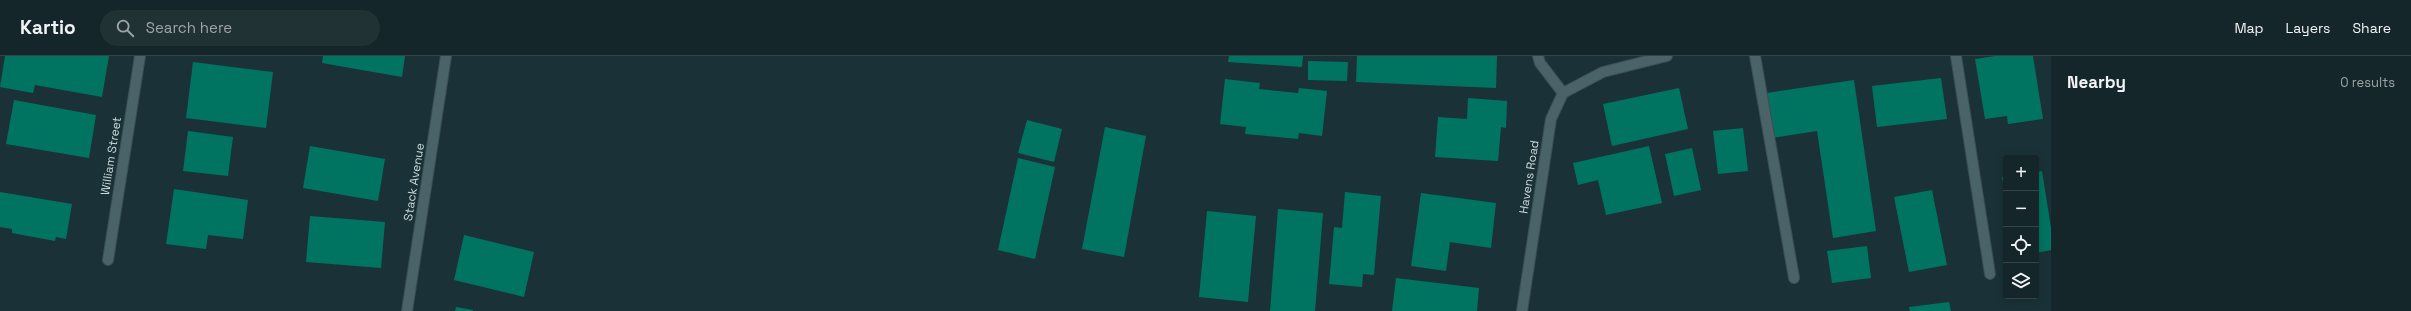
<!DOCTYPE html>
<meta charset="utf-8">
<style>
:root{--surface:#142629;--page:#213235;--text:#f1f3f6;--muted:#9da5a8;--line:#334346}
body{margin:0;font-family:"Space Grotesk",sans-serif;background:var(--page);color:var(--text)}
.controls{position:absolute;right:12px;bottom:12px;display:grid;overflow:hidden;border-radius:4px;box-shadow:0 2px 10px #0003}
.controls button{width:36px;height:36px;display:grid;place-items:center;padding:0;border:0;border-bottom:1px solid var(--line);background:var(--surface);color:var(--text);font:20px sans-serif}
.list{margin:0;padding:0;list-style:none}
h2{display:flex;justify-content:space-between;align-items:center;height:52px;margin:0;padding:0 16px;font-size:17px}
h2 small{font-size:13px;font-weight:400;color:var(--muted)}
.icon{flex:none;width:22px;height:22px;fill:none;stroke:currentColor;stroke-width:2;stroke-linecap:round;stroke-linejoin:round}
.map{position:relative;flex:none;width:2051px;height:255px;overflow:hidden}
header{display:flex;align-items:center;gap:24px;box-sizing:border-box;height:56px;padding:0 20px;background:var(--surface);border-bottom:1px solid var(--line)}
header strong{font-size:19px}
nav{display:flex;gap:22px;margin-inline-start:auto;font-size:14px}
.search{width:280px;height:36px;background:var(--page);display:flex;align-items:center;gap:10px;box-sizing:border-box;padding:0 14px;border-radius:22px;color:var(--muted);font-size:15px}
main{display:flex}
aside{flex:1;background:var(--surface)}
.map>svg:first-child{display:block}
.building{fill:#007461}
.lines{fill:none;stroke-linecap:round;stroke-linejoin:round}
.minor-casing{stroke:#3a4f52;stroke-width:12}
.minor{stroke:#4a6368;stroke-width:10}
.labels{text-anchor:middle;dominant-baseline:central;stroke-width:3.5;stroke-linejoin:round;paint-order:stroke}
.street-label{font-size:12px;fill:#c9d7d9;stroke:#1a3237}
</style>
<header>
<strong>Kartio</strong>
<div class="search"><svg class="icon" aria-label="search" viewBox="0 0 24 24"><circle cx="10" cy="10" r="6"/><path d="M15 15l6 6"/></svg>Search here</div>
<nav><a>Map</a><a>Layers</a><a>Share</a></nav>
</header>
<main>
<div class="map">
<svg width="2051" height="255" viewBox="0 0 2051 255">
<rect width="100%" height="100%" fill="#1a3237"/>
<g class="building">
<path d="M5,0H109L102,41L35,29L33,37L0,31Z"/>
<path d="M323,0H405L402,21L322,7Z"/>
<path d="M1229,0H1303L1302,11L1228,6Z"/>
<path d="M1357,0H1497L1496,32L1356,26Z"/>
<path d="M1995,0H2033L2043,63L2008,68L2007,60L1985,63L1975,3Z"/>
<path d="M1308,5L1348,6L1347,25L1308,24Z"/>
<path d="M193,6L273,16L266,72L186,62Z"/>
<path d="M1941,22L1947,63L1877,71L1872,30Z"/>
<path d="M1225,23L1260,27L1259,33L1298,37L1299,32L1327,35L1322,80L1299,77L1298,83L1245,78L1246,71L1220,68Z"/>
<path d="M1854,24L1876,175L1833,182L1817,75L1772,82L1766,37Z"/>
<path d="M1679,32L1688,73L1612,90L1603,48Z"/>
<path d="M1468,42L1507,45L1506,72L1501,71L1498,105L1435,101L1438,61L1467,63Z"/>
<path d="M14,44L96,59L89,102L6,88Z"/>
<path d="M1027,64L1062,73L1054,106L1018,97Z"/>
<path d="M1105,71L1146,80L1124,201L1082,193Z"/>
<path d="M1743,72L1748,115L1718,118L1713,75Z"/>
<path d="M188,75L233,81L228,120L183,115Z"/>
<path d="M310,90L385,103L378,145L303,132Z"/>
<path d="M1649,90L1662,147L1606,159L1598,124L1578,129L1573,107Z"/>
<path d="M1692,92L1701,134L1674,140L1665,98Z"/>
<path d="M1018,102L1055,111L1035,203L998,194Z"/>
<path d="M2042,115L2051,172V194L2036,197V116Z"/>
<path d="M2006,120V139H2005L2002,121Z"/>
<path d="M174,133L248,144L243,183L208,179L206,193L166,188Z"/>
<path d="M1932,134L1947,209L1909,216L1894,141Z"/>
<path d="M0,136L72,148L66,183L56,181L55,185L12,177V173L0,171Z"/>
<path d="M1345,136L1381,140L1374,219L1363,218L1362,231L1329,228L1334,171L1342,172Z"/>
<path d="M1421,137L1496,147L1491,192L1450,186L1446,215L1411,210Z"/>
<path d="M1278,153L1323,157L1315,255H1270Z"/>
<path d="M1207,155L1256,160L1248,246L1199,241Z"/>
<path d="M310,160L385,166L381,212L306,206Z"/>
<path d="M464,179L534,196L524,241L454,224Z"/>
<path d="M1867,190L1871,222L1832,227L1827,195Z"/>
<path d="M1396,222L1479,232L1477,255H1392Z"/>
<path d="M1949,246L1951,255H1910L1909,251Z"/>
<path d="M456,251L473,254V255H455Z"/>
</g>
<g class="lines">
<defs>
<g id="minor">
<path d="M1538,0L1540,7L1563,37"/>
<path d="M1755,0L1794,222"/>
<path d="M1956,0L1990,218"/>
<path d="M1563,37L1603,16L1667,0"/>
<path d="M108,204L140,0"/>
<path d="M407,255L446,0"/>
<path d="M1522,255L1551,63L1563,37"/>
</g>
</defs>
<use href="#minor" class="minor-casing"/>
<use href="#minor" class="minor"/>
</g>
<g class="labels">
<g class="street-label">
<text transform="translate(111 100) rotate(-81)">William Street</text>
<text transform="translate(1529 121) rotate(-81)">Havens Road</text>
<text transform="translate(414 126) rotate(-81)">Stack Avenue</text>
</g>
</g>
</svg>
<div class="controls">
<button>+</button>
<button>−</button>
<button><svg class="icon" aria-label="locate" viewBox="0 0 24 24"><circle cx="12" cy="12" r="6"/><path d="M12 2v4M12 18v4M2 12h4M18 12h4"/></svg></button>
<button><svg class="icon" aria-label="layers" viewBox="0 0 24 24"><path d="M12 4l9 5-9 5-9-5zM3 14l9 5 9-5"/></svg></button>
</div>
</div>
<aside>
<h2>Nearby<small>0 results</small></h2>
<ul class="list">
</ul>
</aside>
</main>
